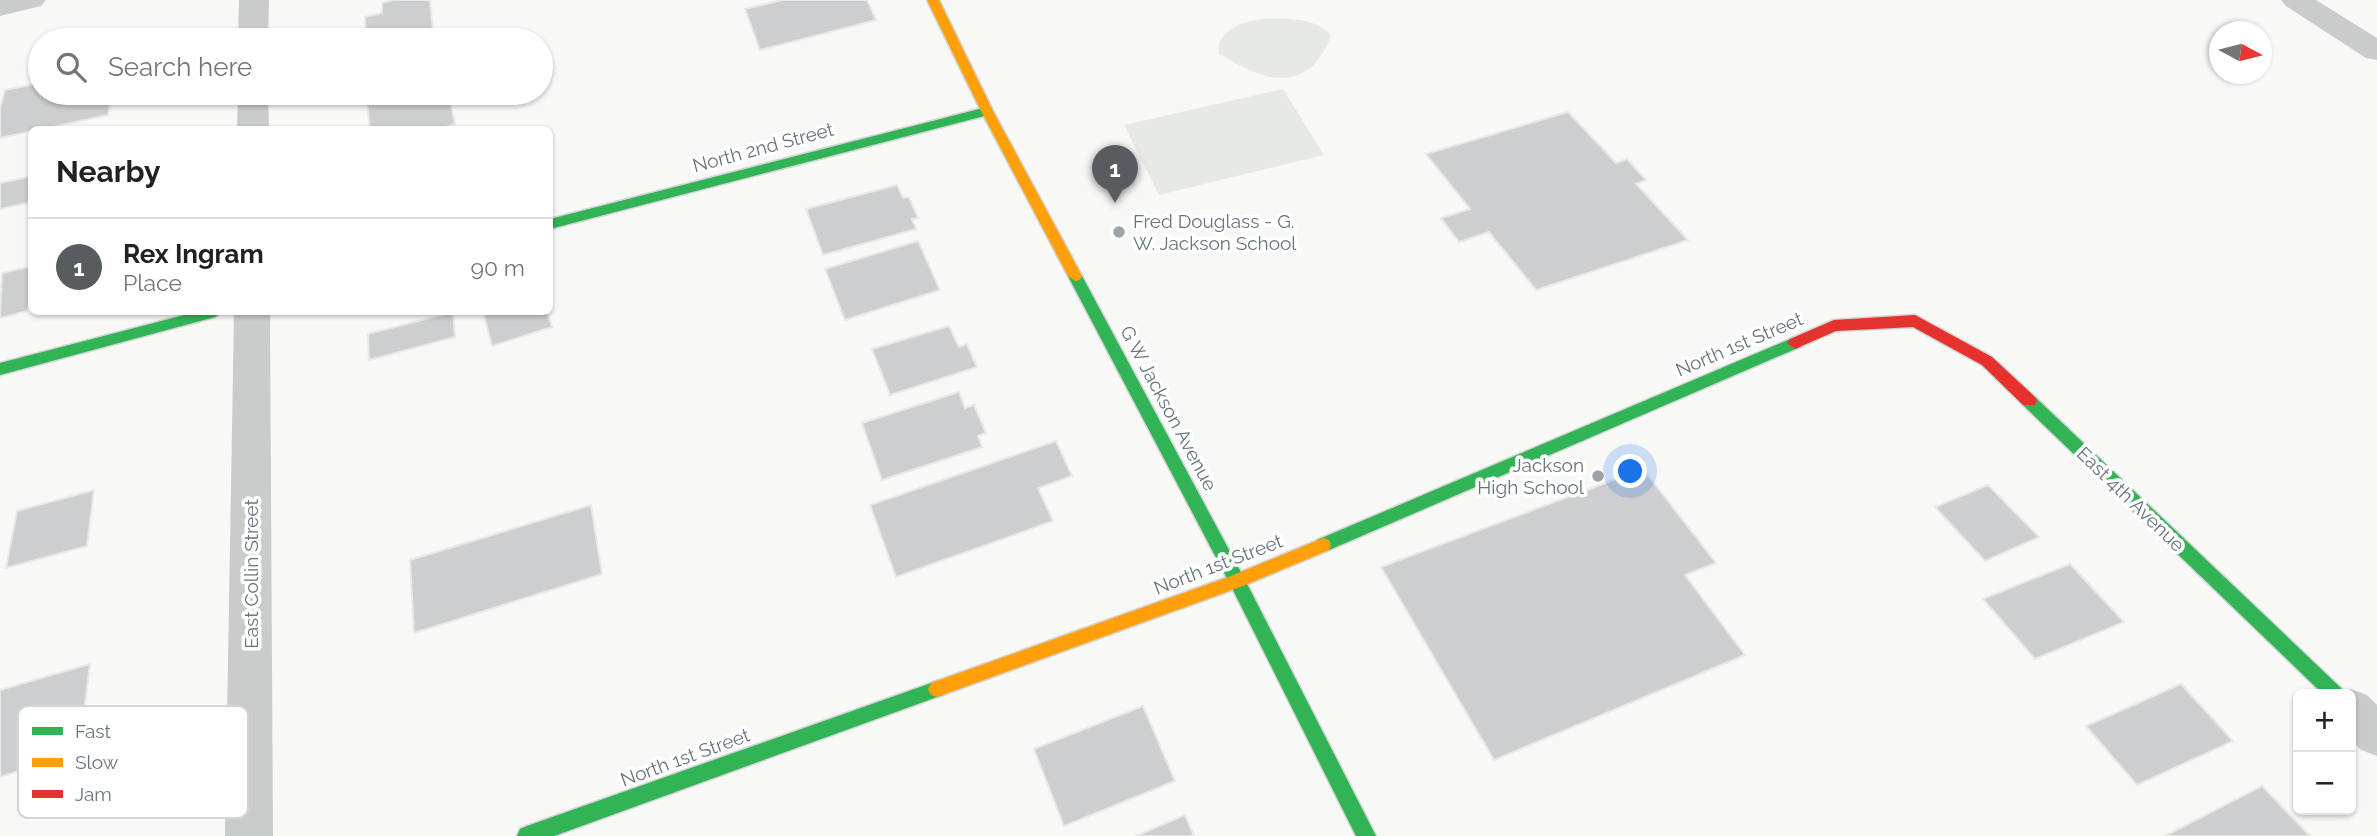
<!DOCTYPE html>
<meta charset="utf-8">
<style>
:root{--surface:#fff;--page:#f2f2f2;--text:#202124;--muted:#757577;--line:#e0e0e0;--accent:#575c5f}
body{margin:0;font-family:Raleway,sans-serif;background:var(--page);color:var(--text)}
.controls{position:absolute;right:21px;bottom:21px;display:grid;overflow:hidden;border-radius:10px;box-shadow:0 2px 5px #0004}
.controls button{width:63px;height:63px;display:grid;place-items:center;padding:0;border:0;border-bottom:2px solid var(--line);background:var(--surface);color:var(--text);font:35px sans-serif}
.compass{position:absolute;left:2209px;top:21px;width:63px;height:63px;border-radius:50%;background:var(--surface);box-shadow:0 2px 5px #0004;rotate:97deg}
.you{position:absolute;left:1631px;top:472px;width:24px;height:24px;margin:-18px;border:5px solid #fff;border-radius:50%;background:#1a73e8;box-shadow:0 0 0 10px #1a73e833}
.badge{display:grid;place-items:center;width:46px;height:46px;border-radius:50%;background:var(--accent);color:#fff;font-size:23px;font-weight:700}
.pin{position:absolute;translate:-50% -58px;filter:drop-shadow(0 2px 4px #0008)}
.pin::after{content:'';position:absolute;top:37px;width:24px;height:21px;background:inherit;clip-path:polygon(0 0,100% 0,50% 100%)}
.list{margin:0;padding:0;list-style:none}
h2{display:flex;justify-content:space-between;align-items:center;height:91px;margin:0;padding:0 28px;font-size:30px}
h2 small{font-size:23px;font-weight:400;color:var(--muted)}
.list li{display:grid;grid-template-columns:46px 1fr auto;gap:21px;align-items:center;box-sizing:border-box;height:98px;padding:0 28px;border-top:2px solid var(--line)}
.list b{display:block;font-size:26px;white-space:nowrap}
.list p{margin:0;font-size:23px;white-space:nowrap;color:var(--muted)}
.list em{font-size:23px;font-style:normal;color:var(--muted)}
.icon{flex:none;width:38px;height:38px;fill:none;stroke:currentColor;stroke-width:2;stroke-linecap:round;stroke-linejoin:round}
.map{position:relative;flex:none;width:2377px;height:836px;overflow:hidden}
.search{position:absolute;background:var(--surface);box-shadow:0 2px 5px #0004;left:28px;top:28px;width:525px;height:77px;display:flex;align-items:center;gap:18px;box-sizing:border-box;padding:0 24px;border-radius:38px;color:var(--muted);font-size:26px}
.panel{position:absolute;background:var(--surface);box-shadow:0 2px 5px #0004;left:28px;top:126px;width:525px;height:189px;border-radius:10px}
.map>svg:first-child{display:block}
.green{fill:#e7e9e5}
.building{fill:#cdcecf;stroke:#e8e8e6;stroke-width:2}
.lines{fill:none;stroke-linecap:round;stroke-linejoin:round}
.fast-casing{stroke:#d4d4d4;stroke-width:3}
.slow-casing{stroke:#d4d4d4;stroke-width:3}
.jam-casing{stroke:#d4d4d4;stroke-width:3}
.street{fill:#cacccc;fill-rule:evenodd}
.fast{fill:#30b455;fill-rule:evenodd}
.slow{fill:#ff9f0a;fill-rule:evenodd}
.jam{fill:#e5322d;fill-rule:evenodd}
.poi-dot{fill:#9aa3a8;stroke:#fff;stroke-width:2.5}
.labels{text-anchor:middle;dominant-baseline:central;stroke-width:7;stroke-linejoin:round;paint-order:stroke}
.street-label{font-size:19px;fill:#67757d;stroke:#fff}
.poi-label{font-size:19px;fill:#67757d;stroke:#fff;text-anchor:start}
.key{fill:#fff;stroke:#d1d6d8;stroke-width:2}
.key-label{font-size:19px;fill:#67757d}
</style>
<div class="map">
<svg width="2377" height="836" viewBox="0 0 2377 836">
<rect width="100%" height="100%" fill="#f8f8f7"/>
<g class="green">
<path d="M1260,19C1283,18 1313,16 1331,35C1327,47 1321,58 1311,67C1281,92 1247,69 1219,54C1214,33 1243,21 1260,19Z"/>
<path d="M1283,89L1324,155L1159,195L1124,125Z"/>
</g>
<g class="building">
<path d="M393,0H430L433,32L398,40H366L365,17L382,13V3Z"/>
<path d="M782,0H867L876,20L760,50L745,9Z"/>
<path d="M40,83V93H112L108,115L0,138V109L5,90Z"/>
<path d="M395,93H448L455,124L434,130H370L367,100Z"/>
<path d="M1568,112L1616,163L1627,159L1646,180L1636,184L1688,240L1536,290L1489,232L1459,242L1441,218L1470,209L1426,154Z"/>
<path d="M32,176V202L0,209V183Z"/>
<path d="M897,185L903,198L909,197L918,218L912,219L916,229L823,255L806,209Z"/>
<path d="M918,241L940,290L845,320L825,269Z"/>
<path d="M32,266V294L27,311L0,318L2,273Z"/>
<path d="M453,312L455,337L369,360L368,334Z"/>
<path d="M483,312H547L552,327L492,346Z"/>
<path d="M949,326L959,347L967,344L977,367L890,395L872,349Z"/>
<path d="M959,392L965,408L974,405L986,433L978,436L982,447L882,480L862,423Z"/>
<path d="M1056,441L1072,476L1038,488L1053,521L896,577L870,505Z"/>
<path d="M1643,469L1716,563L1685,575L1745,655L1494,760L1381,567Z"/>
<path d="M1988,485L2039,537L1985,561L1935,507Z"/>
<path d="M94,490L87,546L6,568L17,511Z"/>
<path d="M591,505L602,574L414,633L410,560Z"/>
<path d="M2070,564L2124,622L2035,659L1983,599Z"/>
<path d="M90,664L79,752L0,777V690Z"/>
<path d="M2181,684L2233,741L2137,785L2086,726Z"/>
<path d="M1143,706L1175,781L1064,826L1034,749Z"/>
<path d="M2262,786L2310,836H2165Z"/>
<path d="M1185,815L1194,836H1136Z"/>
</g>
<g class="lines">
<defs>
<g id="fast">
<path d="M987,107L992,108V114L550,229V219Z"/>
<path d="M1075,271L1082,276L1243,576L1376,836H1356L1231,586L1068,276Z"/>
<path d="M196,312H222L215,317L0,375V363Z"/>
<path d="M1795,337L1803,343L1800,347L1329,550L1323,552L1317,550L1315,545L1317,540Z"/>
<path d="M2029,395L2035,397L2341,688L2344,694H2323L2023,405L2021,401L2023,397Z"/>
<path d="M937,681L943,683L946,689L943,695L937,697L554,836H517L520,829L527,826Z"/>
</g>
<g id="slow">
<path d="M927,0H939L993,111L1082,276L1080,280L1075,281L1068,276L981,111Z"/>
<path d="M1323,538L1329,540L1331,545L1329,550L1243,586L937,697L931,695L928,689L931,683L1231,576Z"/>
</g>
<path id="jam" d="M1915,315L1992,357L2035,397L2037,401L2035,405H2023L1982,365L1913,327L1836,331L1795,349L1787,343L1790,339L1834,320Z"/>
</defs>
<use href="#fast" class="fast-casing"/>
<use href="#slow" class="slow-casing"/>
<use href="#jam" class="jam-casing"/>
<g class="street">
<path d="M0,0H46L41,6L0,16Z"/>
<path d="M239,0H269L268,40H238Z"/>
<path d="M2281,0H2316L2377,38V60L2366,58L2286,6Z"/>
<path d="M238,93H268L269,130H237Z"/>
<path d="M234,312H270L273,836H225Z"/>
<path d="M2351,689L2367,695L2377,705V756L2361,750L2351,740V694H2338Z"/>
</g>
<use href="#fast" class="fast"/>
<use href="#slow" class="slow"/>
<use href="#jam" class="jam"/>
</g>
<g class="poi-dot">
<circle cx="1119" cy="232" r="7"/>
<circle cx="1598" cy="476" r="7"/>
</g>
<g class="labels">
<g class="street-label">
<text transform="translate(763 147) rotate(-15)">North 2nd Street</text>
<text transform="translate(1739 344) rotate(-23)">North 1st Street</text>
<text transform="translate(1169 408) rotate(62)">G W Jackson Avenue</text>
<text transform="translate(2131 499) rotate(44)">East 4th Avenue</text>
<text transform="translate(1218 564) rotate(-21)">North 1st Street</text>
<text transform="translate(251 574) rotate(-90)">East Collin Street</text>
<text transform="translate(685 757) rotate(-20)">North 1st Street</text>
</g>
<g class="poi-label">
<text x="1133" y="221">Fred Douglass - G.<tspan x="1133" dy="22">W. Jackson School</tspan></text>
<text x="1584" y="465" text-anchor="end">Jackson<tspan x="1584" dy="22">High School</tspan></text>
</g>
</g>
<rect x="18" y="706" width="230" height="112" rx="10" class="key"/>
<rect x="32" y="727" width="31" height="8" fill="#30b455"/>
<rect x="32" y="758" width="31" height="9" fill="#ff9f0a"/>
<rect x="32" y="790" width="31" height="8" fill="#e5322d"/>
<g class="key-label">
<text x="75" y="738">Fast</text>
<text x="75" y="769">Slow</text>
<text x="75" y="801">Jam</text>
</g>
</svg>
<div class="controls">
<button>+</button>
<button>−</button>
</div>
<svg class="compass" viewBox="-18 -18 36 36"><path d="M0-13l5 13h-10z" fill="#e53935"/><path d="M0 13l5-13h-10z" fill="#757577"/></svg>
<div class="you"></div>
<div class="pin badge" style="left:1115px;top:203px">1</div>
<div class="search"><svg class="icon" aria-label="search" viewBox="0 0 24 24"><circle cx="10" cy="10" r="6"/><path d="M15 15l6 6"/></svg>Search here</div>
<section class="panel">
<h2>Nearby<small></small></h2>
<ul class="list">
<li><span class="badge">1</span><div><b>Rex Ingram</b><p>Place</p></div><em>90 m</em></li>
</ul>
</section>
</div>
